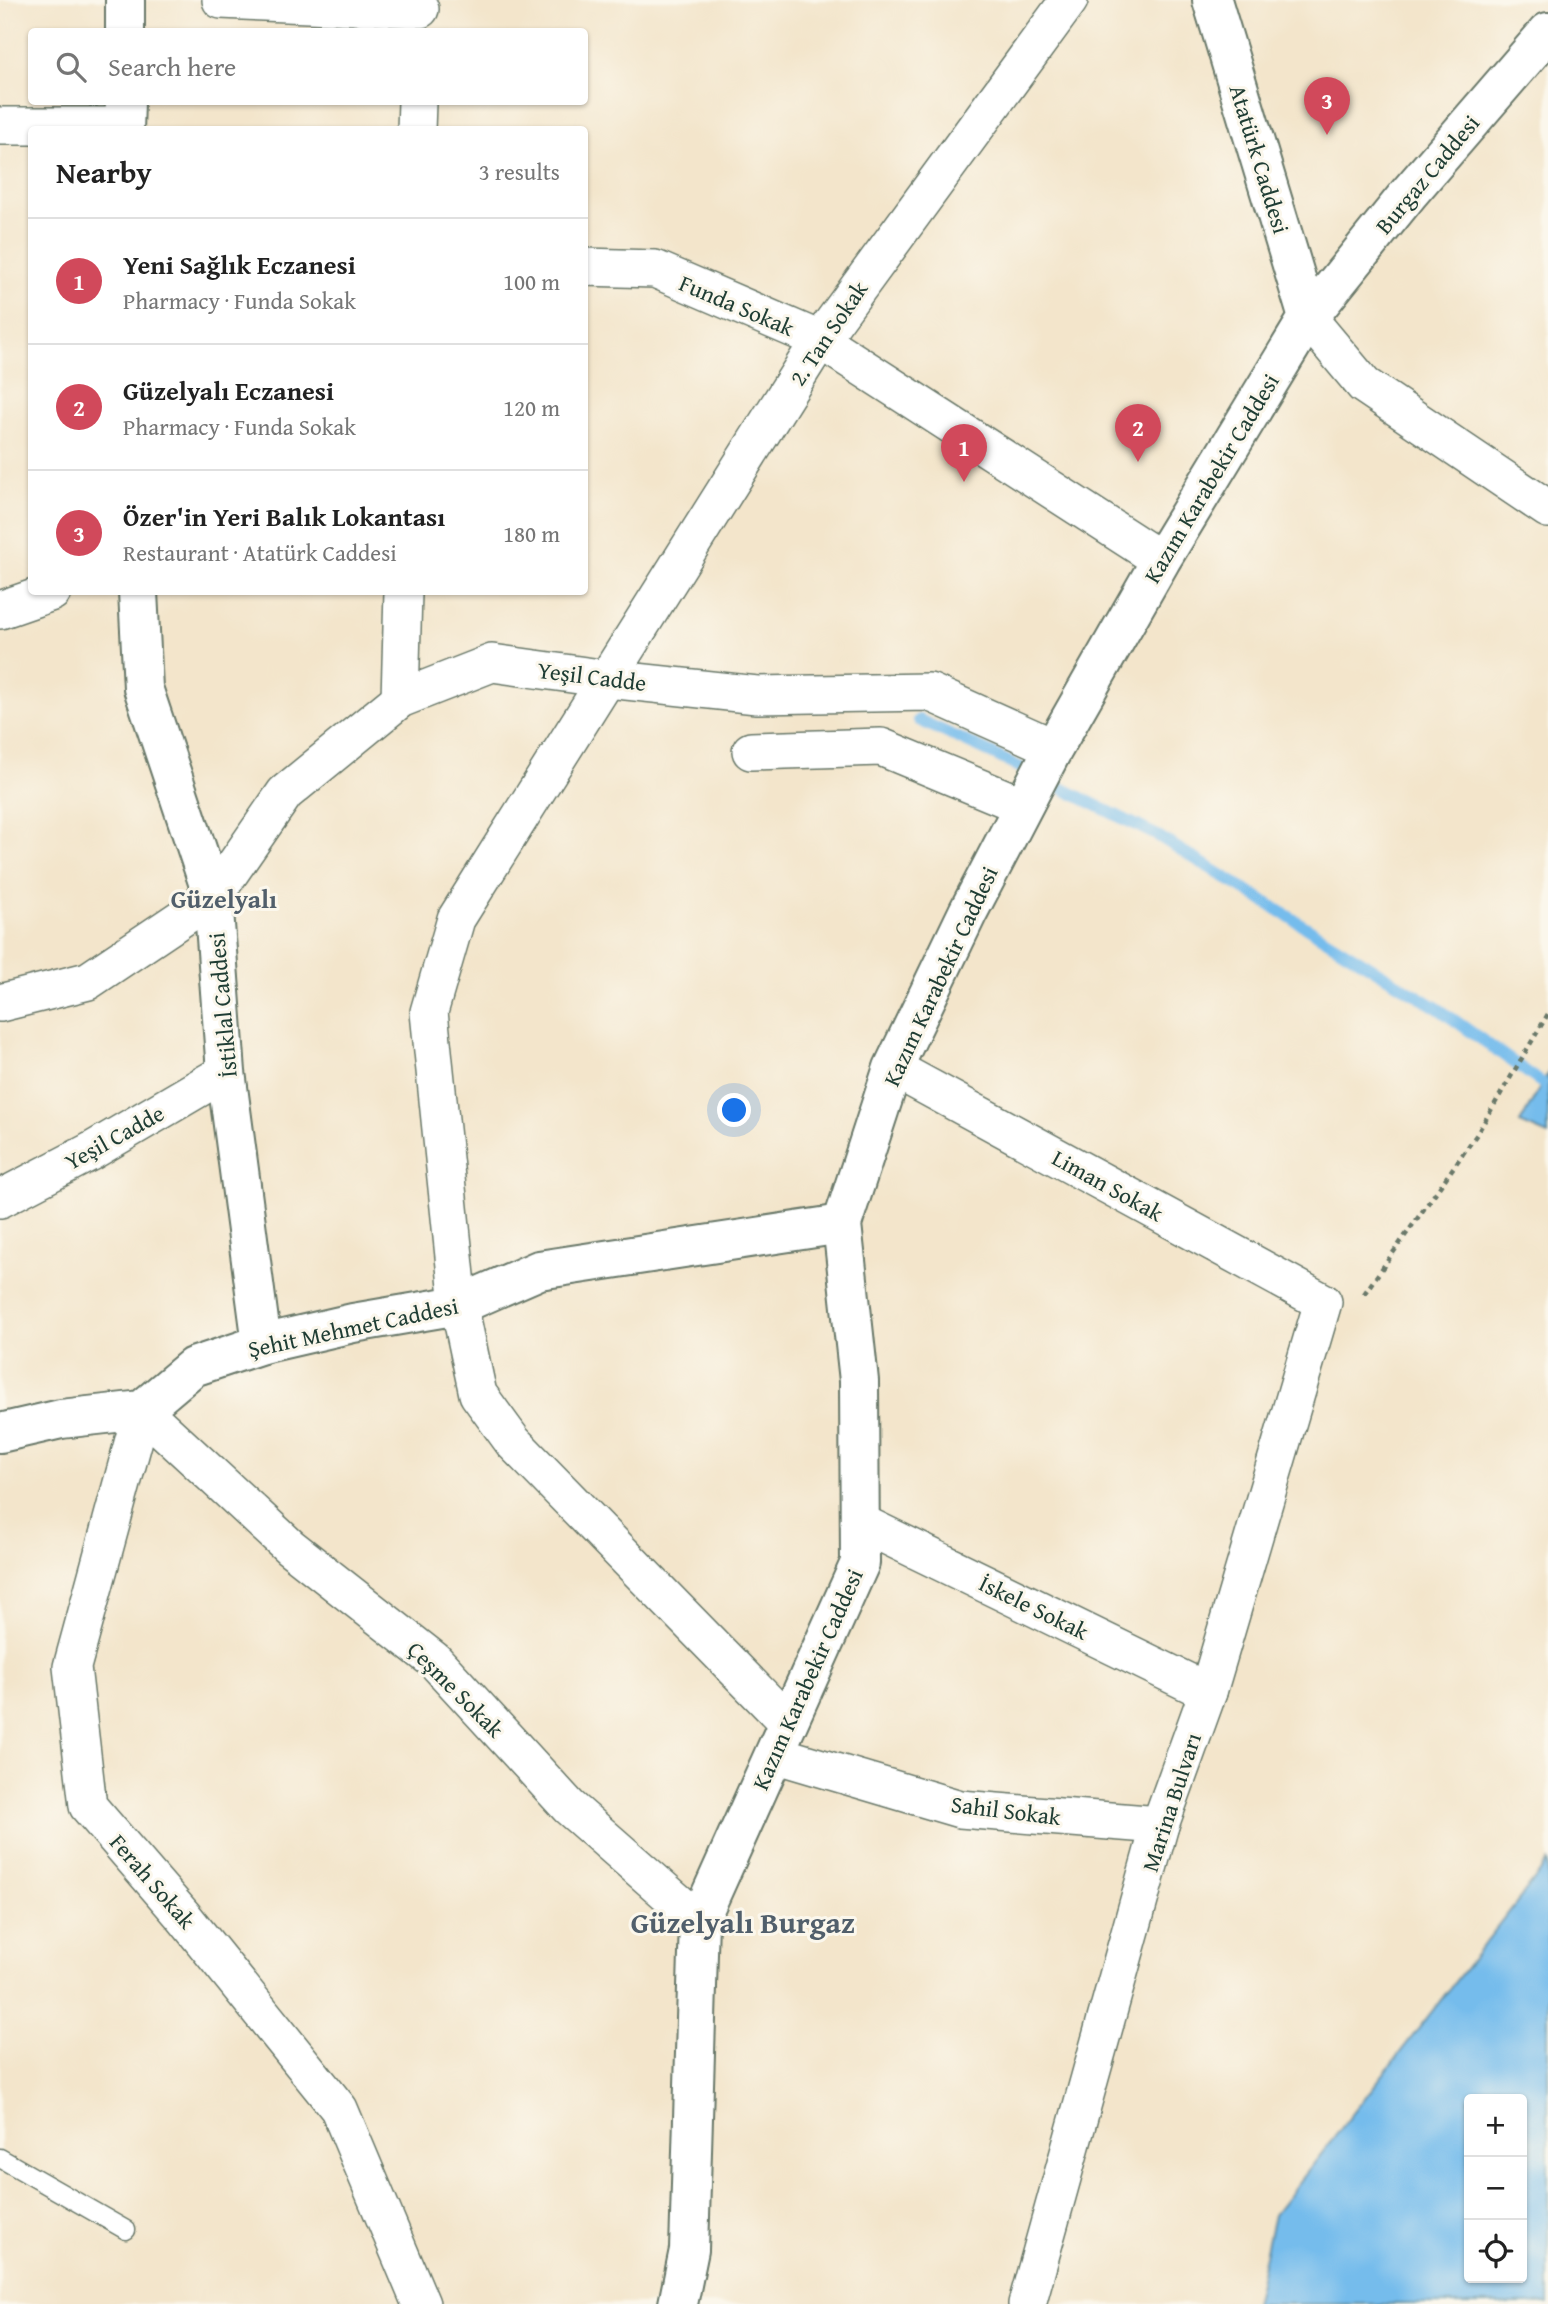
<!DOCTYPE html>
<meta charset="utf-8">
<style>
:root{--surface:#fff;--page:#f6f6f6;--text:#222;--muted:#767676;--line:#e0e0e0;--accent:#d1495b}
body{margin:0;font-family:"Gentium Book Plus",serif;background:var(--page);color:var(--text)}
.controls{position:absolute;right:21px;bottom:21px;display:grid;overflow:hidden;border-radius:7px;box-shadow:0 2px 5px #0004}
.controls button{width:63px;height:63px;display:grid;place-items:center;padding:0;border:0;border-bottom:2px solid var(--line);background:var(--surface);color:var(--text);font:35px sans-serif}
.you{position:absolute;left:735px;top:1111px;width:24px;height:24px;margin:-18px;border:5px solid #fff;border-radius:50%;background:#1a73e8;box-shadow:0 0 0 10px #1a73e833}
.badge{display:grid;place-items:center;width:46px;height:46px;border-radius:50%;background:var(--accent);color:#fff;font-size:23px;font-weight:700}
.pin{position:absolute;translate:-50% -58px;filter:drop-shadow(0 2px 4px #0008)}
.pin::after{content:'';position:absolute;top:37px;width:24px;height:21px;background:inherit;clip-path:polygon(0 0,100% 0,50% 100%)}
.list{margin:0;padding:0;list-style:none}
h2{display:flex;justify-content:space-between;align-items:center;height:91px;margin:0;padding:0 28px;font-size:30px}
h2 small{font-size:23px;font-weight:400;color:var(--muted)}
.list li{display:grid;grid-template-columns:46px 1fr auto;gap:21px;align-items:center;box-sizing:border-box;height:126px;padding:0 28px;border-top:2px solid var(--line)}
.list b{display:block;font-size:26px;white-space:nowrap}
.list p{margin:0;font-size:23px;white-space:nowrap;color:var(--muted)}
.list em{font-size:23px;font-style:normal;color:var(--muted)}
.icon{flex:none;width:38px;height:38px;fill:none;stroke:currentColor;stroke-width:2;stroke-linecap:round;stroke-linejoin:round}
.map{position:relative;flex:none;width:1548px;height:2304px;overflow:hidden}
.search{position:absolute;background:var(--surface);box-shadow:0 2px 5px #0004;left:28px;top:28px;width:560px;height:77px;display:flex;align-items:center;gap:18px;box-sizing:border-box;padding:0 24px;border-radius:7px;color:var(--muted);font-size:26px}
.panel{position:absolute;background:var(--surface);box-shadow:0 2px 5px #0004;left:28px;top:126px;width:560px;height:469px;border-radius:7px}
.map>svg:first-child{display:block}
.water{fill:#75bcec;stroke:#4a7c90;stroke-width:2;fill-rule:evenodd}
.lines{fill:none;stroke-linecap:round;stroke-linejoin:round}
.stream{stroke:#75bcec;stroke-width:12}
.service-casing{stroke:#697869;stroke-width:21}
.minor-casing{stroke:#697869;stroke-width:40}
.tertiary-casing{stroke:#697869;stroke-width:42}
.secondary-casing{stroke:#697869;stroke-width:42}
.path{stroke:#697869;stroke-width:4.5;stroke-dasharray:5 5;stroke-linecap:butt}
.service{stroke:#fff;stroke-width:18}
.minor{stroke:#fff;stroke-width:37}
.tertiary{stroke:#fff;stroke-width:38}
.secondary{stroke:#fff;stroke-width:38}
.labels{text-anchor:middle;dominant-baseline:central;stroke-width:6;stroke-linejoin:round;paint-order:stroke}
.street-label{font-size:23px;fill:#1f3d34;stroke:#fbf7ec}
.quarter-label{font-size:26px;font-weight:bold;fill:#515f6b;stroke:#fbf7ec}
.district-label{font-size:30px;font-weight:bold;fill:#515f6b;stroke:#fbf7ec}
</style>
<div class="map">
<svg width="1548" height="2304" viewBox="0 0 1548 2304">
<rect width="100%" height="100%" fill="#fbf7ec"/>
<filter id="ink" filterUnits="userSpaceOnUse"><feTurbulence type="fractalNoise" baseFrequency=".0143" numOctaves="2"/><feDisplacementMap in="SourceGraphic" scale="14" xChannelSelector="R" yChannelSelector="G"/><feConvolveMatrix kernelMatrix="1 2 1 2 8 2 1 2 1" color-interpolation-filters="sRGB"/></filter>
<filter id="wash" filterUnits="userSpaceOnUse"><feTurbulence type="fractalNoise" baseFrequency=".00686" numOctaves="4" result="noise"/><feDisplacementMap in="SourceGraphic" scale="28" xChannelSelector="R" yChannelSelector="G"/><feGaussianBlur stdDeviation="1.57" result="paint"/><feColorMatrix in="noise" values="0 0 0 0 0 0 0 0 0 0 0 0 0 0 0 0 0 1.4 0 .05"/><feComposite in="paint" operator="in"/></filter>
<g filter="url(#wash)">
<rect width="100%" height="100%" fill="#f3e5cb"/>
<g class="water">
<path d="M1548,1073V1135L1520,1123Z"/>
<path d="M1548,1862V2304H1254L1274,2215ZM1469,2099H1522V2278H1469Z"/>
</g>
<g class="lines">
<path class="stream" d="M919,720L993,754L1158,836L1439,1009L1542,1083"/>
</g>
</g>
<g filter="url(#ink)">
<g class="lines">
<defs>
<path id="service" d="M0,2158L126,2230"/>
<g id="minor">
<path d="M221,0L420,9"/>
<path d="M0,126H124"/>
<path d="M416,130L417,102"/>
<path d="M584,267L655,269L820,340L1161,560"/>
<path d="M1308,318L1364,385L1548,509"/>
<path d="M0,610L52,592"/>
<path d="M400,699L403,592"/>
<path d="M751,751L881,747L1023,806"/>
<path d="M0,1003L88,981L213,897L285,793L400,699L492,663L608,679L757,695L929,692L1054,748"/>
<path d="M893,1068L1323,1302L1208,1692L1160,1825L1027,2304"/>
<path d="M0,1199L90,1152L226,1072"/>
<path d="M859,1522L1208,1692"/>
<path d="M788,1723L513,1442L478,1394L459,1305L429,1012L456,919L820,340L1069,0"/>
<path d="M774,1754L960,1809L1160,1825"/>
<path d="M421,2304L339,2109L184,1917L88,1806L72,1667L142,1410L290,1547L435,1661L569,1807L699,1921"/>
</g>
<g id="tertiary">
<path d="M125,32V0"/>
<path d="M124,130L125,102"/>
<path d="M1308,318L1409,193L1548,32"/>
<path d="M138,592L143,688L213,897L226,1072L262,1344"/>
</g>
<g id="secondary">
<path d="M0,1433L61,1419L142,1410L193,1367L262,1344L353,1323L459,1305L539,1270L842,1224"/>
<path d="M678,2304L689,2250L699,1921L860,1563L859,1381L842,1224L893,1068L968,912L1052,751L1161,560L1308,318L1212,0"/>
</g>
</defs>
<use href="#service" class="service-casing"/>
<use href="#minor" class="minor-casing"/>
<use href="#tertiary" class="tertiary-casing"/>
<use href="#secondary" class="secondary-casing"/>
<path class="path" d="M1364,1294L1477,1134L1548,1014"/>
<use href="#service" class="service"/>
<use href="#minor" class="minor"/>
<use href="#tertiary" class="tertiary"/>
<use href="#secondary" class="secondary"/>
</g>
</g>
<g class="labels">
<g class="street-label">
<text transform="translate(1260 159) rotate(73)">Atatürk Caddesi</text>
<text transform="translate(1427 174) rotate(-50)">Burgaz Caddesi</text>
<text transform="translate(737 305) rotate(23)">Funda Sokak</text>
<text transform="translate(828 333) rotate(-56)">2. Tan Sokak</text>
<text transform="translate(1211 478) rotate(-59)">Kazım Karabekir Caddesi</text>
<text transform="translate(592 676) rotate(7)">Yeşil Cadde</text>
<text transform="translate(940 976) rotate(-65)">Kazım Karabekir Caddesi</text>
<text transform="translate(222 1005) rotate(-95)">İstiklal Caddesi</text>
<text transform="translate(114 1137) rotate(-29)">Yeşil Cadde</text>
<text transform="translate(1108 1185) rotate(29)">Liman Sokak</text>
<text transform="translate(353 1327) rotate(-12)">Şehit Mehmet Caddesi</text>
<text transform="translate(1034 1607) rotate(26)">İskele Sokak</text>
<text transform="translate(807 1679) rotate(-66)">Kazım Karabekir Caddesi</text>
<text transform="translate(456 1689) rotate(45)">Çeşme Sokak</text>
<text transform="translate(1171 1802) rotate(-72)">Marina Bulvarı</text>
<text transform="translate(1006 1810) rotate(7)">Sahil Sokak</text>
<text transform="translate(153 1881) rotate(49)">Ferah Sokak</text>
</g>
<g class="quarter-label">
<text x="224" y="898">Güzelyalı</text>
</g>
<g class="district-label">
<text x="743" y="1922">Güzelyalı Burgaz</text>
</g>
</g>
</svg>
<div class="controls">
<button>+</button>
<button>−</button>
<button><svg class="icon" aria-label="locate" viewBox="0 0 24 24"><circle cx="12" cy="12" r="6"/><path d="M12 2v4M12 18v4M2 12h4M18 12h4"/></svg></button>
</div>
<div class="you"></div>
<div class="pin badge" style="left:964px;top:482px">1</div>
<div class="pin badge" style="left:1138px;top:462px">2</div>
<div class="pin badge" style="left:1327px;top:135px">3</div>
<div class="search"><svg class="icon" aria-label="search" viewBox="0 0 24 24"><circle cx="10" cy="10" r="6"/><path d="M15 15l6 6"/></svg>Search here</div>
<section class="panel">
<h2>Nearby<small>3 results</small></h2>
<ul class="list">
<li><span class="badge">1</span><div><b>Yeni Sağlık Eczanesi</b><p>Pharmacy · Funda Sokak</p></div><em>100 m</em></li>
<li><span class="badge">2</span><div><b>Güzelyalı Eczanesi</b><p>Pharmacy · Funda Sokak</p></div><em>120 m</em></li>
<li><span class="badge">3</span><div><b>Özer'in Yeri Balık Lokantası</b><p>Restaurant · Atatürk Caddesi</p></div><em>180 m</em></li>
</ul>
</section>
</div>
